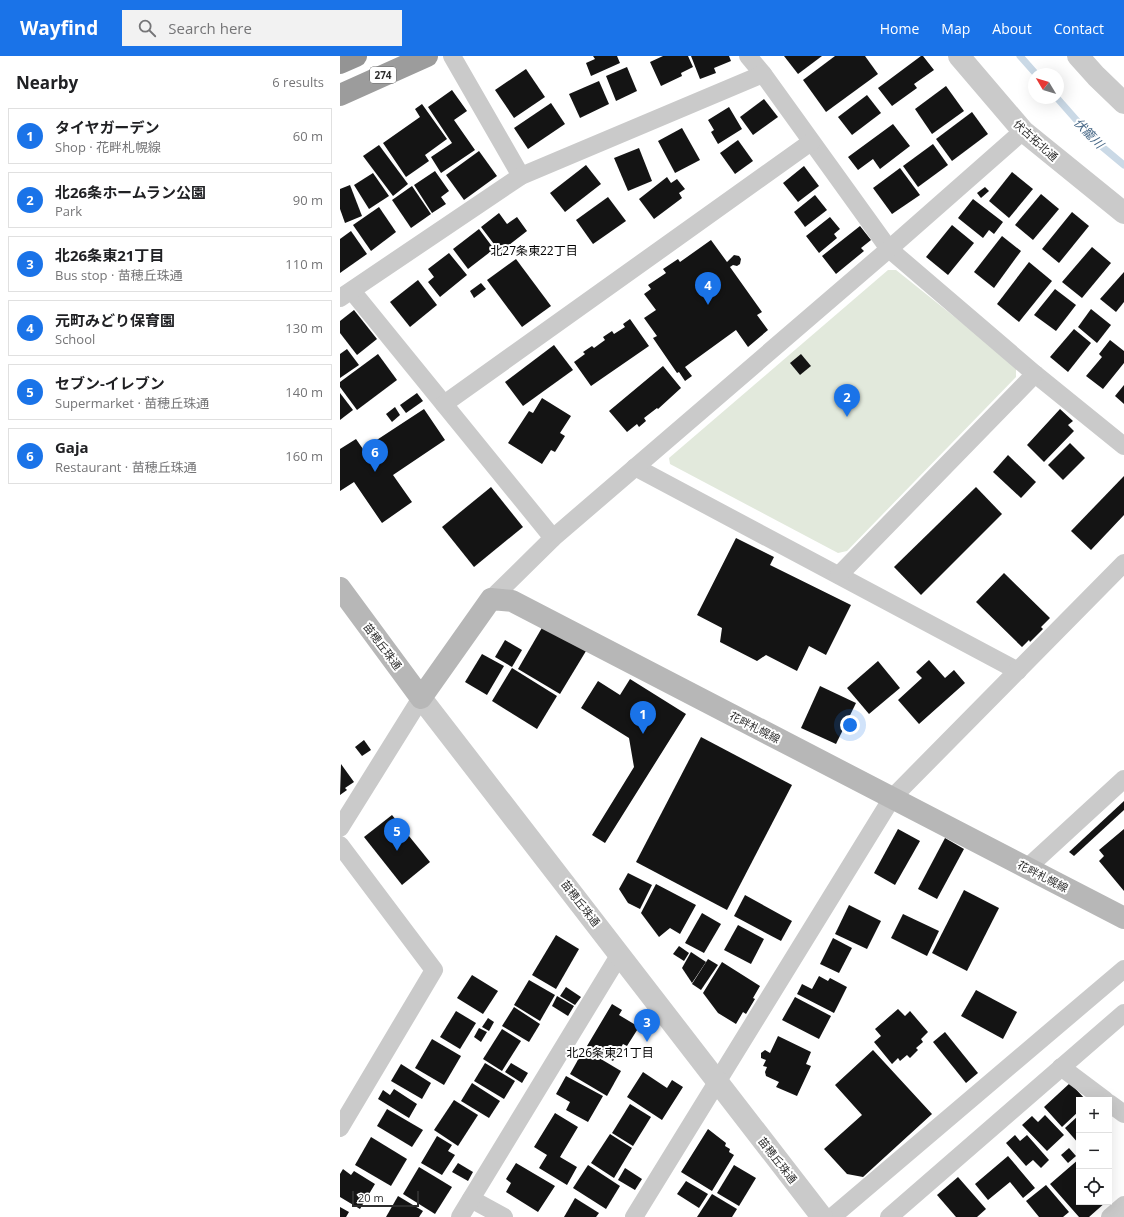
<!DOCTYPE html>
<meta charset="utf-8">
<style>
:root{--surface:#fff;--page:#f2f2f2;--text:#202124;--muted:#757577;--line:#e0e0e0;--accent:#1a73e8}
body{margin:0;font-family:"Open Sans","Noto Sans JP",sans-serif;background:var(--page);color:var(--text)}
.controls{position:absolute;right:12px;bottom:12px;display:grid;overflow:hidden;border-radius:0px;box-shadow:0 4px 16px #0002}
.controls button{width:36px;height:36px;display:grid;place-items:center;padding:0;border:0;border-bottom:1px solid var(--line);background:var(--surface);color:var(--text);font:20px sans-serif}
.compass{position:absolute;left:688px;top:12px;width:36px;height:36px;border-radius:50%;background:var(--surface);box-shadow:0 4px 16px #0002;rotate:308deg}
.scale{position:absolute;left:12px;bottom:10px;width:67px;box-sizing:border-box;padding-left:4px;border:2px solid #2d2d2d;border-top:0;font-size:11px;line-height:14px;white-space:nowrap;color:#2d2d2d;-webkit-text-stroke:3px #fff;paint-order:stroke}
.you{position:absolute;left:510px;top:669px;width:14px;height:14px;margin:-10px;border:3px solid #fff;border-radius:50%;background:#1a73e8;box-shadow:0 0 0 6px #1a73e833}
.badge{display:grid;place-items:center;width:26px;height:26px;border-radius:50%;background:var(--accent);color:#fff;font-size:13px;font-weight:700}
.pin{position:absolute;translate:-50% -33px;filter:drop-shadow(0 1px 2px #0008)}
.pin::after{content:'';position:absolute;top:21px;width:14px;height:12px;background:inherit;clip-path:polygon(0 0,100% 0,50% 100%)}
.list{margin:0;padding:0;list-style:none}
h2{display:flex;justify-content:space-between;align-items:center;height:52px;margin:0;padding:0 16px;font-size:17px}
h2 small{font-size:13px;font-weight:400;color:var(--muted)}
.list li{display:grid;grid-template-columns:26px 1fr auto;gap:12px;align-items:center;box-sizing:border-box;height:56px;margin:0 8px 8px;padding:0 8px;border:1px solid var(--line);border-radius:0px}
.list b{display:block;font-size:15px;white-space:nowrap}
.list p{margin:0;font-size:13px;white-space:nowrap;color:var(--muted)}
.list em{font-size:13px;font-style:normal;color:var(--muted)}
.icon{flex:none;width:22px;height:22px;fill:none;stroke:currentColor;stroke-width:2;stroke-linecap:round;stroke-linejoin:round}
.map{position:relative;flex:none;width:784px;height:1161px;overflow:hidden}
header{display:flex;align-items:center;gap:24px;box-sizing:border-box;height:56px;padding:0 20px;background:var(--accent);color:#fff}
header strong{font-size:19px}
nav{display:flex;gap:22px;margin-inline-start:auto;font-size:14px}
.search{width:280px;height:36px;background:var(--page);display:flex;align-items:center;gap:10px;box-sizing:border-box;padding:0 14px;border-radius:0px;color:var(--muted);font-size:15px}
main{display:flex}
aside{flex:1;background:var(--surface)}
.map>svg:first-child{display:block}
.green{fill:#e2e9dc}
.lines{fill:none;stroke-linecap:round;stroke-linejoin:round}
.stream{stroke:#cad9e6;stroke-width:7}
.building{fill:#141414}
.minor{stroke:#cacaca;stroke-width:18}
.tertiary{stroke:#cacaca;stroke-width:22}
.secondary{stroke:#b7b7b7;stroke-width:22}
.trunk{stroke:#9c9c9c;stroke-width:22}
.motorway{stroke:#949494;stroke-width:22}
.labels{text-anchor:middle;dominant-baseline:central;stroke-width:4;stroke-linejoin:round;paint-order:stroke}
.shield{fill:#fff;stroke:#6c6c6c;stroke-width:1}
.shield-label{font-size:10px;font-weight:bold;fill:#2d2d2d}
.street-label{font-size:11px;fill:#2d2d2d;stroke:#fff}
.water-label{font-size:12px;font-style:italic;fill:#456685;stroke:#fff}
.neighbourhood-label{font-size:12px;fill:#000;stroke:#fff}
</style>
<header>
<strong>Wayfind</strong>
<div class="search"><svg class="icon" aria-label="search" viewBox="0 0 24 24"><circle cx="10" cy="10" r="6"/><path d="M15 15l6 6"/></svg>Search here</div>
<nav><a>Home</a><a>Map</a><a>About</a><a>Contact</a></nav>
</header>
<main>
<aside>
<h2>Nearby<small>6 results</small></h2>
<ul class="list">
<li><span class="badge">1</span><div><b>タイヤガーデン</b><p>Shop · 花畔札幌線</p></div><em>60 m</em></li>
<li><span class="badge">2</span><div><b>北26条ホームラン公園</b><p>Park</p></div><em>90 m</em></li>
<li><span class="badge">3</span><div><b>北26条東21丁目</b><p>Bus stop · 苗穂丘珠通</p></div><em>110 m</em></li>
<li><span class="badge">4</span><div><b>元町みどり保育園</b><p>School</p></div><em>130 m</em></li>
<li><span class="badge">5</span><div><b>セブン-イレブン</b><p>Supermarket · 苗穂丘珠通</p></div><em>140 m</em></li>
<li><span class="badge">6</span><div><b>Gaja</b><p>Restaurant · 苗穂丘珠通</p></div><em>160 m</em></li>
</ul>
</aside>
<div class="map">
<svg width="784" height="1161" viewBox="0 0 784 1161">
<rect width="100%" height="100%" fill="#fff"/>
<path class="green" d="M548,214H556L676,310V321L507,495L498,497L330,408L329,402Z"/>
<g class="lines">
<g class="stream">
<path d="M680,0L696,18"/>
<path d="M717,42L754,84L784,109"/>
</g>
</g>
<g class="building">
<path d="M253,0H277L280,7L251,20L246,7L255,3Z"/>
<path d="M323,0H348L353,11L341,17L342,20L321,30L310,6Z"/>
<path d="M351,0H389L391,5L374,12L376,17L360,23Z"/>
<path d="M444,0H482L458,18Z"/>
<path d="M495,0H525L538,18L486,56L463,24Z"/>
<path d="M581,0H583L594,14L574,28L577,32L552,50L538,32Z"/>
<path d="M287,11L297,35L276,45L266,20Z"/>
<path d="M186,13L205,41L174,62L155,34Z"/>
<path d="M259,25L269,48L240,62L229,38Z"/>
<path d="M606,30L624,55L592,78L575,53Z"/>
<path d="M112,34L127,55L114,64L135,94L101,117L91,101L112,87L88,51Z"/>
<path d="M527,39L541,57L512,79L498,61Z"/>
<path d="M424,43L438,61L413,79L400,61Z"/>
<path d="M211,47L225,68L188,93L174,72Z"/>
<path d="M82,48L107,83L85,99L89,105L66,121L43,87L80,61L75,53Z"/>
<path d="M389,51L402,73L378,88L371,76L374,74L368,64Z"/>
<path d="M632,56L648,78L612,105L596,83Z"/>
<path d="M553,68L570,90L540,113L533,103L518,114L508,101Z"/>
<path d="M342,72L360,104L335,117L318,85Z"/>
<path d="M398,84L413,105L395,118L380,97Z"/>
<path d="M593,88L608,109L578,131L563,110Z"/>
<path d="M39,89L68,128L53,140L23,100Z"/>
<path d="M299,92L312,125L288,135L274,102Z"/>
<path d="M139,95L157,120L124,144L106,119Z"/>
<path d="M246,109L261,128L225,156L210,137Z"/>
<path d="M464,110L479,130L458,146L443,127Z"/>
<path d="M560,112L580,139L552,158L533,132Z"/>
<path d="M95,115L109,135L101,141L106,148L92,157L74,129Z"/>
<path d="M672,116L693,133L669,162L649,145Z"/>
<path d="M33,117L49,140L29,153L14,129Z"/>
<path d="M327,121L331,127L337,123L345,133L339,137L342,142L314,163L299,143Z"/>
<path d="M10,129L22,160L5,167L0,153V133Z"/>
<path d="M72,130L91,158L71,172L52,144Z"/>
<path d="M645,131L649,135L641,142L637,137Z"/>
<path d="M701,138L719,153L693,184L675,169Z"/>
<path d="M475,139L487,154L465,171L454,156Z"/>
<path d="M268,141L286,165L253,188L236,164Z"/>
<path d="M633,143L663,166L654,178L649,174L643,182L618,162Z"/>
<path d="M39,151L56,176L31,195L13,169Z"/>
<path d="M732,156L749,170L719,207L702,193Z"/>
<path d="M159,157L167,168L177,161L187,175L160,196L141,171Z"/>
<path d="M490,161L500,173L494,178L497,182L479,197L466,180Z"/>
<path d="M612,169L634,187L608,219L586,201Z"/>
<path d="M520,170L531,184L521,192L524,195L496,218L482,200Z"/>
<path d="M139,173L154,193L128,213L113,193Z"/>
<path d="M11,175L27,198L0,217V183Z"/>
<path d="M662,180L681,195L654,232L634,216Z"/>
<path d="M371,184L387,206L394,199L399,200L401,203L400,208L397,210L393,209L390,211L422,256L417,259L428,274L408,291L396,274L345,311L352,320L345,325L339,316L337,317L313,282L317,280L304,262L316,254L304,238L311,233L308,229L326,217L323,213L338,203L340,206Z"/>
<path d="M752,191L771,207L742,242L722,226Z"/>
<path d="M109,197L127,219L100,241L88,226L94,221L88,213Z"/>
<path d="M176,203L211,250L182,271L147,224Z"/>
<path d="M689,206L712,225L679,266L657,248Z"/>
<path d="M784,216V246L776,256L760,243Z"/>
<path d="M78,224L97,249L70,271L50,246Z"/>
<path d="M141,227L146,233L134,242L130,235Z"/>
<path d="M715,233L736,249L716,275L694,259Z"/>
<path d="M751,253L771,269L757,287L738,271Z"/>
<path d="M14,254L37,283L17,299L0,277V265Z"/>
<path d="M290,263L309,290L251,330L234,306L245,298L243,296L252,290L254,292L265,284L263,281L272,275L274,278L285,271L283,268Z"/>
<path d="M734,273L751,287L728,316L710,301Z"/>
<path d="M770,284L784,295V307L763,333L746,320L762,301L759,298Z"/>
<path d="M214,289L233,314L183,350L165,326Z"/>
<path d="M7,293L19,309L0,322V298Z"/>
<path d="M38,298L57,324L17,354L0,331V326Z"/>
<path d="M461,298L471,310L460,319L450,307Z"/>
<path d="M323,310L341,332L318,353L317,352L304,362L306,365L299,371L297,368L287,376L269,355Z"/>
<path d="M784,329V348L775,340Z"/>
<path d="M0,337L13,354L0,364Z"/>
<path d="M77,337L83,345L66,357L60,349Z"/>
<path d="M202,342L231,360L220,377L225,380L215,396L211,394L202,408L168,387L189,355L193,357Z"/>
<path d="M55,351L60,359L52,366L46,358Z"/>
<path d="M84,353L105,384L53,419L72,446L42,467L14,426L0,435V393L16,383L23,393Z"/>
<path d="M720,353L733,365L728,369L734,375L704,406L687,389Z"/>
<path d="M730,387L745,402L723,424L708,409Z"/>
<path d="M668,399L696,426L681,442L653,416Z"/>
<path d="M784,420V459L751,494L731,475Z"/>
<path d="M151,431L183,471L134,511L102,471Z"/>
<path d="M636,431L662,458L581,539L554,511Z"/>
<path d="M396,482L434,501L430,509L511,549L486,599L469,590L457,615L426,599L417,605L380,586L382,572L357,559Z"/>
<path d="M664,517L710,562L701,571L703,573L690,586L689,584L682,591L636,546Z"/>
<path d="M203,570L246,595L220,638L178,613Z"/>
<path d="M165,584L182,594L172,611L155,601Z"/>
<path d="M142,598L164,610L147,639L125,626Z"/>
<path d="M589,604L605,622L614,614L625,627L579,668L558,644L582,622L576,616Z"/>
<path d="M538,605L560,632L529,658L507,632Z"/>
<path d="M172,612L217,640L197,673L152,645Z"/>
<path d="M290,623L346,658L265,787L252,779L294,711L289,682L241,652L258,625L280,639Z"/>
<path d="M480,630L516,647L496,688L461,672Z"/>
<path d="M361,681L452,729L387,854L296,806Z"/>
<path d="M24,684L31,694L22,700L15,691Z"/>
<path d="M1,708L14,726L5,732L7,734L0,739Z"/>
<path d="M784,745V754L734,800L729,796Z"/>
<path d="M52,759L90,806L62,829L24,781Z"/>
<path d="M558,773L580,785L555,829L534,817Z"/>
<path d="M784,773V835L759,805L764,800L759,794Z"/>
<path d="M605,782L624,793L597,843L578,833Z"/>
<path d="M288,817L312,829L300,853L288,847L279,833Z"/>
<path d="M316,828L356,849L340,878L330,872L319,881L301,857Z"/>
<path d="M624,834L659,852L627,915L592,897Z"/>
<path d="M405,839L452,865L441,885L394,860Z"/>
<path d="M509,849L541,865L527,893L495,878Z"/>
<path d="M362,857L381,868L364,897L345,887Z"/>
<path d="M563,858L599,875L587,900L551,882Z"/>
<path d="M398,869L424,883L411,908L384,894Z"/>
<path d="M216,879L239,893L216,933L192,919Z"/>
<path d="M493,882L512,892L499,917L480,908Z"/>
<path d="M339,890L349,897L344,905L333,898Z"/>
<path d="M351,896L366,906L352,927L342,912Z"/>
<path d="M368,903L378,909L361,934L352,928Z"/>
<path d="M382,906L420,930L413,942L415,943L406,958L403,956L396,968L378,957L363,937Z"/>
<path d="M132,919L158,935L143,958L117,942Z"/>
<path d="M479,920L488,925L490,922L507,931L494,957L457,938L462,928L472,933Z"/>
<path d="M189,924L215,939L200,965L174,949Z"/>
<path d="M226,931L241,941L235,949L220,940Z"/>
<path d="M636,934L677,956L663,983L621,960Z"/>
<path d="M217,940L234,950L228,960L212,950Z"/>
<path d="M455,941L491,960L479,983L442,964Z"/>
<path d="M272,948L282,954L279,959L299,971L287,990L283,988L273,1005L247,990Z"/>
<path d="M174,951L200,968L189,986L162,970Z"/>
<path d="M558,953L565,960L570,955L588,976L581,983L583,986L576,992L578,994L570,1002L567,999L560,1005L558,1002L552,1008L534,986L541,980L535,973Z"/>
<path d="M116,955L136,967L120,993L100,981Z"/>
<path d="M148,962L154,966L149,975L142,971Z"/>
<path d="M139,972L147,976L141,986L134,981Z"/>
<path d="M162,973L181,985L162,1015L143,1003Z"/>
<path d="M605,976L638,1017L626,1027L593,986Z"/>
<path d="M438,980L471,996L466,1008L471,1010L457,1040L436,1031L439,1026L426,1020L425,1016L427,1011L423,1010L426,1004L421,1002V997L425,994L430,997Z"/>
<path d="M92,983L121,1000L104,1029L75,1012Z"/>
<path d="M244,993L281,1015L267,1040L230,1018Z"/>
<path d="M533,994L592,1058L523,1121L507,1118L484,1093L522,1059L495,1029Z"/>
<path d="M145,1007L175,1025L164,1043L134,1025Z"/>
<path d="M171,1007L188,1017L182,1027L165,1016Z"/>
<path d="M61,1008L91,1027L82,1043L51,1025Z"/>
<path d="M303,1016L327,1032L332,1024L343,1031L322,1064L287,1041Z"/>
<path d="M226,1020L263,1040L248,1066L226,1054L230,1046L216,1038Z"/>
<path d="M132,1027L160,1045L149,1062L121,1045Z"/>
<path d="M730,1027L746,1044H739V1055L722,1071L704,1051Z"/>
<path d="M54,1033L77,1048L69,1062L38,1043L43,1034L50,1039Z"/>
<path d="M114,1044L138,1059L118,1090L94,1074Z"/>
<path d="M290,1048L311,1061L293,1090L272,1077Z"/>
<path d="M47,1053L83,1074L72,1091L37,1070Z"/>
<path d="M215,1057L238,1071L220,1101L237,1111L227,1129L199,1112L207,1099L194,1091Z"/>
<path d="M705,1059L724,1079L707,1095L682,1069L692,1060L698,1066Z"/>
<path d="M739,1059V1088L725,1072Z"/>
<path d="M368,1073L386,1087L385,1090L390,1093L389,1096L394,1099L372,1135L341,1116Z"/>
<path d="M270,1078L292,1092L274,1122L251,1107Z"/>
<path d="M675,1079L680,1085L687,1079L709,1104L701,1112L693,1104L686,1110L666,1087Z"/>
<path d="M97,1080L112,1089L108,1095L115,1099L102,1119L81,1107Z"/>
<path d="M31,1081L67,1103L51,1130L15,1109Z"/>
<path d="M729,1092L736,1100L728,1107L721,1099Z"/>
<path d="M668,1100L695,1132L683,1142L670,1126L648,1144L635,1128Z"/>
<path d="M739,1103V1146H766L749,1161H739L710,1128Z"/>
<path d="M118,1107L133,1116L128,1125L112,1116Z"/>
<path d="M176,1107L215,1130L198,1156L166,1136L171,1127L166,1123Z"/>
<path d="M248,1109L280,1130L266,1153L233,1132Z"/>
<path d="M394,1109L416,1122L399,1150L377,1137Z"/>
<path d="M79,1111L112,1131L95,1158L63,1138Z"/>
<path d="M285,1112L302,1123L295,1134L278,1124Z"/>
<path d="M3,1113L11,1119L14,1115L35,1128L20,1153L0,1141V1118Z"/>
<path d="M618,1121L646,1153L637,1161H616L597,1139Z"/>
<path d="M346,1125L368,1138L359,1152L337,1138Z"/>
<path d="M706,1129L729,1156L723,1161H699L686,1145Z"/>
<path d="M372,1138L397,1153L392,1161H357Z"/>
<path d="M58,1140L83,1155L79,1161H46Z"/>
<path d="M235,1142L259,1157L256,1161H224Z"/>
<path d="M0,1151L9,1156L6,1161H0Z"/>
</g>
<g class="lines">
<g class="minor">
<path d="M112,0L181,120"/>
<path d="M408,0L423,18L549,193L695,318L784,390"/>
<path d="M12,235L213,482"/>
<path d="M0,242L181,120L423,18"/>
<path d="M104,348L471,86"/>
<path d="M295,411L678,615"/>
<path d="M499,519L695,318"/>
<path d="M151,543L213,482L549,193L683,75"/>
<path d="M0,772L81,642"/>
<path d="M0,789L94,914L0,1072"/>
<path d="M687,812L784,723"/>
<path d="M721,1011L765,1044"/>
<path d="M769,1047L784,1058"/>
<path d="M131,1143L164,1161"/>
<path d="M120,1161L280,898"/>
<path d="M294,1161L552,742L784,507"/>
<path d="M492,1161L784,913"/>
<path d="M549,1161L784,957"/>
<path d="M770,1161L784,1149"/>
</g>
<g class="tertiary">
<path d="M619,0L683,75L784,157"/>
<path d="M738,0L756,20L784,47"/>
<path d="M81,642L482,1161"/>
</g>
<path class="secondary" d="M0,532L81,642L151,543L172,545L784,862"/>
<path class="trunk" d="M0,39L87,0"/>
<path class="motorway" d="M0,7L16,0"/>
</g>
<g class="labels">
<rect class="shield" x="30" y="11" width="26" height="16" rx="3"/>
<g class="shield-label">
<text x="43" y="19">274</text>
</g>
<g class="street-label">
<text transform="translate(696 84) rotate(42)">伏古拓北通</text>
<text transform="translate(43 590) rotate(53)">苗穂丘珠通</text>
<text transform="translate(415 671) rotate(27)">花畔札幌線</text>
<text transform="translate(703 820) rotate(27)">花畔札幌線</text>
<text transform="translate(241 847) rotate(52)">苗穂丘珠通</text>
<text transform="translate(438 1104) rotate(52)">苗穂丘珠通</text>
</g>
<g class="water-label">
<text transform="translate(749 77) rotate(46)">伏籠川</text>
</g>
<g class="neighbourhood-label">
<text x="194" y="194">北27条東22丁目</text>
<text x="270" y="996">北26条東21丁目</text>
</g>
</g>
</svg>
<div class="controls">
<button>+</button>
<button>−</button>
<button><svg class="icon" aria-label="locate" viewBox="0 0 24 24"><circle cx="12" cy="12" r="6"/><path d="M12 2v4M12 18v4M2 12h4M18 12h4"/></svg></button>
</div>
<svg class="compass" viewBox="-18 -18 36 36"><path d="M0-13l5 13h-10z" fill="#e53935"/><path d="M0 13l5-13h-10z" fill="#757577"/></svg>
<div class="scale">20 m</div>
<div class="you"></div>
<div class="pin badge" style="left:303px;top:678px">1</div>
<div class="pin badge" style="left:507px;top:361px">2</div>
<div class="pin badge" style="left:307px;top:986px">3</div>
<div class="pin badge" style="left:368px;top:249px">4</div>
<div class="pin badge" style="left:57px;top:795px">5</div>
<div class="pin badge" style="left:35px;top:416px">6</div>
</div>
</main>
